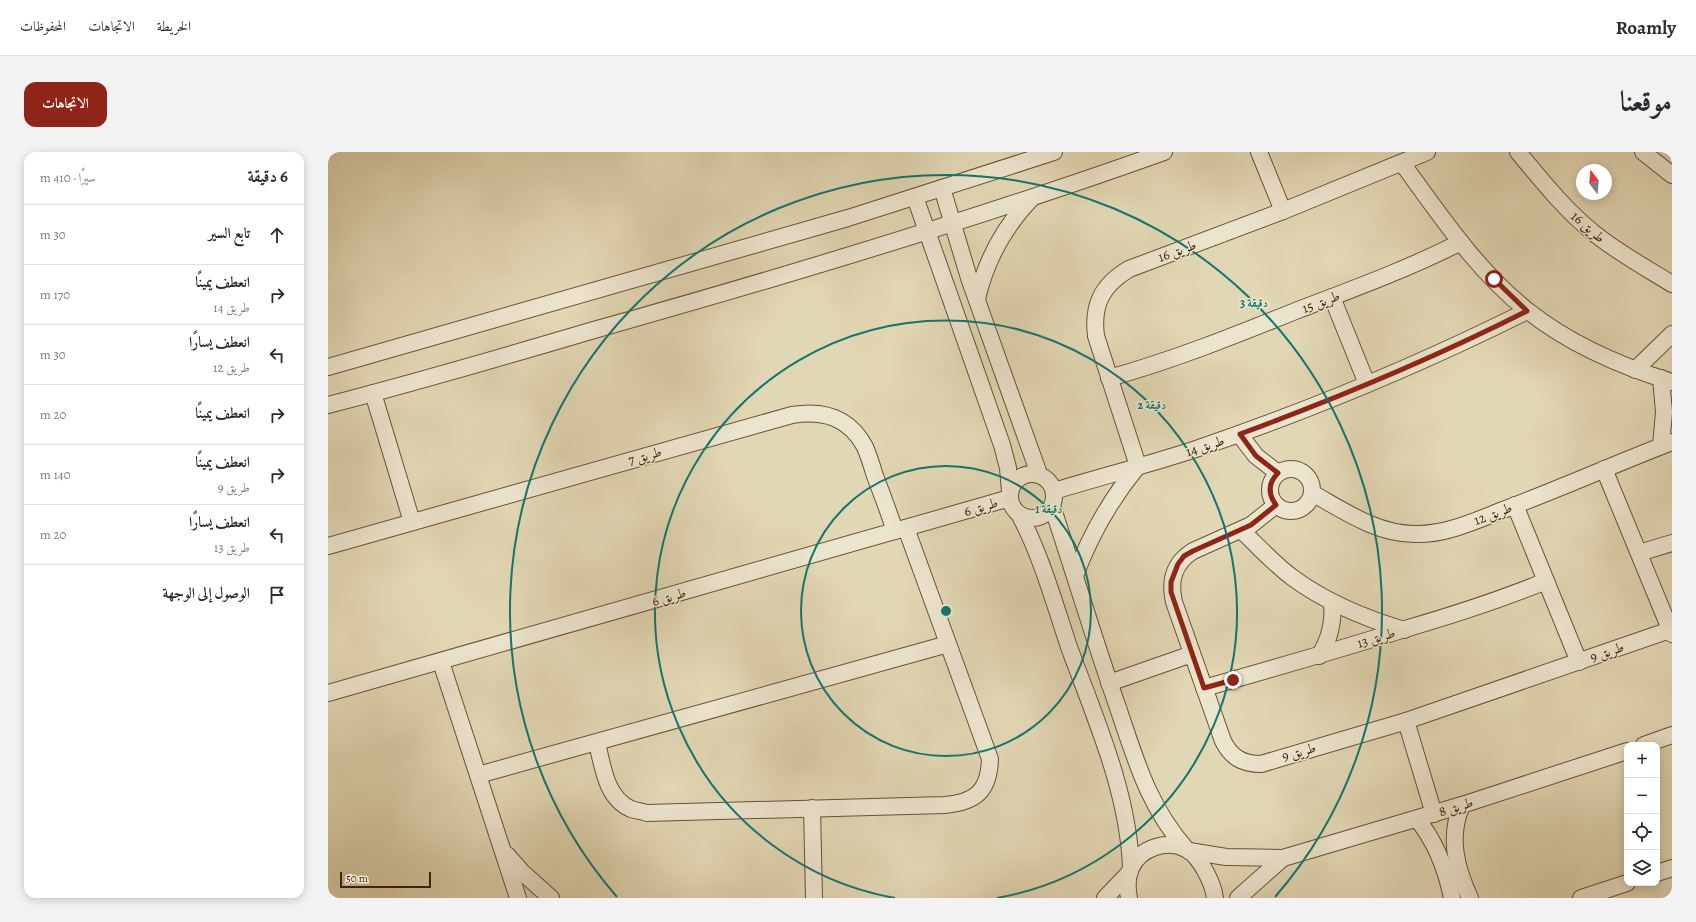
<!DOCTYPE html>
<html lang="ar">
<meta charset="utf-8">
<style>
:root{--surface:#fff;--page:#f2f2f3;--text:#2b2b33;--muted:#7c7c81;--line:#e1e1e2;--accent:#8f2418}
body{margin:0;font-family:Alegreya,Amiri,serif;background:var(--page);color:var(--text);direction:rtl}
.controls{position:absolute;right:12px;bottom:12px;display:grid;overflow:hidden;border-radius:8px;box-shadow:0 2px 10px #0003}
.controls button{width:36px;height:36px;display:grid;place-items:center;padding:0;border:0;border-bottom:1px solid var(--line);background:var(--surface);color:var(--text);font:20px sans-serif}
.compass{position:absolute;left:1248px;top:12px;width:36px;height:36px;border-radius:50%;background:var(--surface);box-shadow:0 2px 10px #0003;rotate:344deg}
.scale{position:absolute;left:12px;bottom:10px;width:91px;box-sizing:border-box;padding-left:4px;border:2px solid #3e240d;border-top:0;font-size:11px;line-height:14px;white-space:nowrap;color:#3e240d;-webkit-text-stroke:3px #ece5ce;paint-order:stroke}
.stop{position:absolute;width:12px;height:12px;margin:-9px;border:3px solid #8f2418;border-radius:50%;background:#fff}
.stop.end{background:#8f2418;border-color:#fff;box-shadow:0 1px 4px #0008}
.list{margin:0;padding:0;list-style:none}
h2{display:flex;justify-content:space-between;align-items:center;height:52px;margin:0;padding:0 16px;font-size:17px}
h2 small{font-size:13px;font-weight:400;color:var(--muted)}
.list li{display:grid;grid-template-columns:26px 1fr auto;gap:12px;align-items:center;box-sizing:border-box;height:60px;padding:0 16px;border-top:1px solid var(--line)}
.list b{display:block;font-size:15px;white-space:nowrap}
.list p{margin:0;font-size:13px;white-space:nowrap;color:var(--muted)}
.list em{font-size:13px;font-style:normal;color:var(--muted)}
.icon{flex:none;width:22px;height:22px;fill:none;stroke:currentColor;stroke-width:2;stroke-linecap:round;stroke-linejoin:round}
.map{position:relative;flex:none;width:1344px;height:746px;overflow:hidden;direction:ltr;border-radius:12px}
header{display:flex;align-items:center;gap:24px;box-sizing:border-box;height:56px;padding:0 20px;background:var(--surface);border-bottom:1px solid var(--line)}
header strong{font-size:19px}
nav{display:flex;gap:22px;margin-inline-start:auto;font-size:14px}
.intro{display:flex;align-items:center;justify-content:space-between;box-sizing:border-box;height:96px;padding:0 24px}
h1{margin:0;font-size:28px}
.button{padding:10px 18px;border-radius:12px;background:var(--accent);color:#fff;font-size:14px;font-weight:700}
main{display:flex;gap:24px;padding:0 24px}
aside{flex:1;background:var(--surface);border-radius:12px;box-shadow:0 2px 10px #0003}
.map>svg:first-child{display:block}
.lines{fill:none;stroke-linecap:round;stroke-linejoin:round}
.minor-casing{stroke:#675137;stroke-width:18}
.minor{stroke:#ece5ce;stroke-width:16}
.route{stroke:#8f2418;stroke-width:5}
.ring{fill:none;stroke:#0f766e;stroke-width:2}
.labels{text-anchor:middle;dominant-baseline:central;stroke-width:3;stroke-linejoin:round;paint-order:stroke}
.street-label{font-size:14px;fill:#3e240d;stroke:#ece5ce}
.centre{fill:#0f766e;stroke:#ece5ce;stroke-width:2}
.ring-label{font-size:12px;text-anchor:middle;font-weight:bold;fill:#0f766e;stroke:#ece5ce;stroke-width:3;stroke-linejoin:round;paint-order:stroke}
</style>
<header>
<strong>Roamly</strong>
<nav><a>الخريطة</a><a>الاتجاهات</a><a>المحفوظات</a></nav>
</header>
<div class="intro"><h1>موقعنا</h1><a class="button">الاتجاهات</a></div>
<main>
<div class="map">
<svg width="1344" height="746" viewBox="0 0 1344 746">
<rect width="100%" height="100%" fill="#e2d7b4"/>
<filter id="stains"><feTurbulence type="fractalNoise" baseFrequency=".005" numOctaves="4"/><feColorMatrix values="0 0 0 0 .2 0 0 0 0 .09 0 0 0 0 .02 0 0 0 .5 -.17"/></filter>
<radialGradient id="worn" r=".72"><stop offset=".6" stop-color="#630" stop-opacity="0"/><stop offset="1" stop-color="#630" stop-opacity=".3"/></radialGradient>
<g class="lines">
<defs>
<g id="minor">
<path d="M931,0L955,59"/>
<path d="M1190,0C1214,29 1238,59 1267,82C1291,101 1318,116 1344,132"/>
<path d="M1315,0L1344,23"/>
<path d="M1074,11C1112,63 1149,119 1200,159C1243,193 1292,214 1344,230"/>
<path d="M614,36L641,126L711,322"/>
<path d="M587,45L674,293L680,316L682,340"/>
<path d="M1004,145L1039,232"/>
<path d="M649,147C658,108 675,76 703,47"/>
<path d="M0,215L520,66L726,0"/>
<path d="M1307,218L1344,182"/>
<path d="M781,226C846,208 908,183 970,158C1025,137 1080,117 1133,90"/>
<path d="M45,241L84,370"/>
<path d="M0,253C89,230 178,204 266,178C458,124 649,67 836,0"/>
<path d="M911,282L928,304L950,321"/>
<path d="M1333,294L1336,260L1333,226"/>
<path d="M1276,317L1344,482"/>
<circle cx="963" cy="338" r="21"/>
<circle cx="704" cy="344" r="22"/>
<path d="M726,339C772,325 819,313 865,298C980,259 1091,213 1199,159"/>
<path d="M984,341C1016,359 1049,382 1087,382C1117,383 1147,369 1175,358C1231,337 1287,312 1344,290"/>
<path d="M948,353L923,373L865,399C846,411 841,428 846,450L895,589C903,605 914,612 933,612L1075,570L1342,478"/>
<path d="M1187,353L1251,510"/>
<path d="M724,354C746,420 766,487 789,553C808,608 819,652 858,697"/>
<path d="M691,362C713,403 726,450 741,495C767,566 800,639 803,715"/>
<path d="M913,378C930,394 946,412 965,426C999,451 1036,466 1076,478"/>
<path d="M0,394L464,263C495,258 521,265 537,295C541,304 544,314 547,324C554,342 561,361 567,379"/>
<path d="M1311,401L1344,391"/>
<path d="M747,424C762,383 782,348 810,314L768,184C764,153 774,133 801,117L955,59L1099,0"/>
<path d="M991,504C1002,487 1006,471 1004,451"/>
<path d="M113,510L190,746"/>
<path d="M781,531L864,502"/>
<path d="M876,536C943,517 1010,498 1077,477C1125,463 1172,448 1218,429"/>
<path d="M0,541L682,346"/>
<path d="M1078,569L1106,662"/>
<path d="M269,591C275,615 278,646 303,657C308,659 314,659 319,661L617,653C648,650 661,639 662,607L578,376"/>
<path d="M1316,593L1344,583"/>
<path d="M150,623L620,492"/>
<path d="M1134,653C1120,684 1128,716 1142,746"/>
<path d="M484,656L486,746"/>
<path d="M1089,667C1108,690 1118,717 1124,746"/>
<path d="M861,699L898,705L955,706L1134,653L1299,599"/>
<path d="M179,703L195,721L223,746"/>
<path d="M1329,721L1344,716"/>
<path d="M777,746L802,720"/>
<path d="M801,746C799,737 799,724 803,716C812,696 839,687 858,697C872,704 885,731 887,746"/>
<path d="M910,746L955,706"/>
<path d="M1253,746L1299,731"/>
</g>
</defs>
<use href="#minor" class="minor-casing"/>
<use href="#minor" class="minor"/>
</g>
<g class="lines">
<path class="route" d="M905,528L876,536L843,440V430L850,412L856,404L865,399L923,373L948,353C940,342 940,331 950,321L928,304L912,282C1010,246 1106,206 1199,159L1166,127"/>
</g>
<g class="ring">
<circle cx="618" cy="459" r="145"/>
<path d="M567 746A291 291 0 1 1 669 746"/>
<path d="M289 745A436 436 0 1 1 947 745"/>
</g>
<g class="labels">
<g class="street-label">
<text transform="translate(1260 75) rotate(41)">طريق 16</text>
<text transform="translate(849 99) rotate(-20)">طريق 16</text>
<text transform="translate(993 150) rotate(-21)">طريق 15</text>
<text transform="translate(877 294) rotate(-18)">طريق 14</text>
<text transform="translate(317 304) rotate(-16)">طريق 7</text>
<text transform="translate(653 355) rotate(-16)">طريق 6</text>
<text transform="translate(1165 362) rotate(-21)">طريق 12</text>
<text transform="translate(341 445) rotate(-16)">طريق 6</text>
<text transform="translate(1048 486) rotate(-17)">طريق 13</text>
<text transform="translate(1279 500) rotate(-19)">طريق 9</text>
<text transform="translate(971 600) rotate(-16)">طريق 9</text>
<text transform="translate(1128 655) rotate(-17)">طريق 8</text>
</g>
</g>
<circle cx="618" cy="459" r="6" class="centre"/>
<g class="ring-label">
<text x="926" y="155">3 دقيقة</text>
<text x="824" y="257">2 دقيقة</text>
<text x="721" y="361">1 دقيقة</text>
</g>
<rect width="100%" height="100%" filter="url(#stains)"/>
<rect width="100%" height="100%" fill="url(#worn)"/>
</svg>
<div class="controls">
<button>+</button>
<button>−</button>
<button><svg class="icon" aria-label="locate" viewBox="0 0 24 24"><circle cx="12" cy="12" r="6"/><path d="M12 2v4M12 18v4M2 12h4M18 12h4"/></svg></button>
<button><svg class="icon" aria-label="layers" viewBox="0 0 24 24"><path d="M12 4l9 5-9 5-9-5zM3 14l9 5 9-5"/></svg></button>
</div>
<svg class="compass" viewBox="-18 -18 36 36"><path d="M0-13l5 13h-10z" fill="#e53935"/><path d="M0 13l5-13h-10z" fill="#7c7c81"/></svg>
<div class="scale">50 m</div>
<div class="stop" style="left:1166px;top:127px"></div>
<div class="stop end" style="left:905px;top:528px"></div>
</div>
<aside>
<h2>6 دقيقة<small>سيرًا · 410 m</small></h2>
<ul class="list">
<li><svg class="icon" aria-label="ahead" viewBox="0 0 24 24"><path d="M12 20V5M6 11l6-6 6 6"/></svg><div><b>تابع السير</b></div><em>30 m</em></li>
<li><svg class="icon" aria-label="right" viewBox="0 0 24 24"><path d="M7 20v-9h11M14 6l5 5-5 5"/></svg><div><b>انعطف يمينًا</b><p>طريق 14</p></div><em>170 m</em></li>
<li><svg class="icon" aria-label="left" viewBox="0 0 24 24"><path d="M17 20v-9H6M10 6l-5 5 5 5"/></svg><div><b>انعطف يسارًا</b><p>طريق 12</p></div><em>30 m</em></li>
<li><svg class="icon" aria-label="right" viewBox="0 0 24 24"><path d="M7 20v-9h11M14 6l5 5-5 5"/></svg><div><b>انعطف يمينًا</b></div><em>20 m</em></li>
<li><svg class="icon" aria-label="right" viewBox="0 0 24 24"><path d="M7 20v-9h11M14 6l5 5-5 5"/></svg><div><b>انعطف يمينًا</b><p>طريق 9</p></div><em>140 m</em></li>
<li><svg class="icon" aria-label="left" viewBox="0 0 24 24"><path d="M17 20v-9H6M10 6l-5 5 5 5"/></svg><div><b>انعطف يسارًا</b><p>طريق 13</p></div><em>20 m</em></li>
<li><svg class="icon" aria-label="arrive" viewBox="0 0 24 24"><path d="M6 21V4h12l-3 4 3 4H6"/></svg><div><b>الوصول إلى الوجهة</b></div></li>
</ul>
</aside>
</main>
